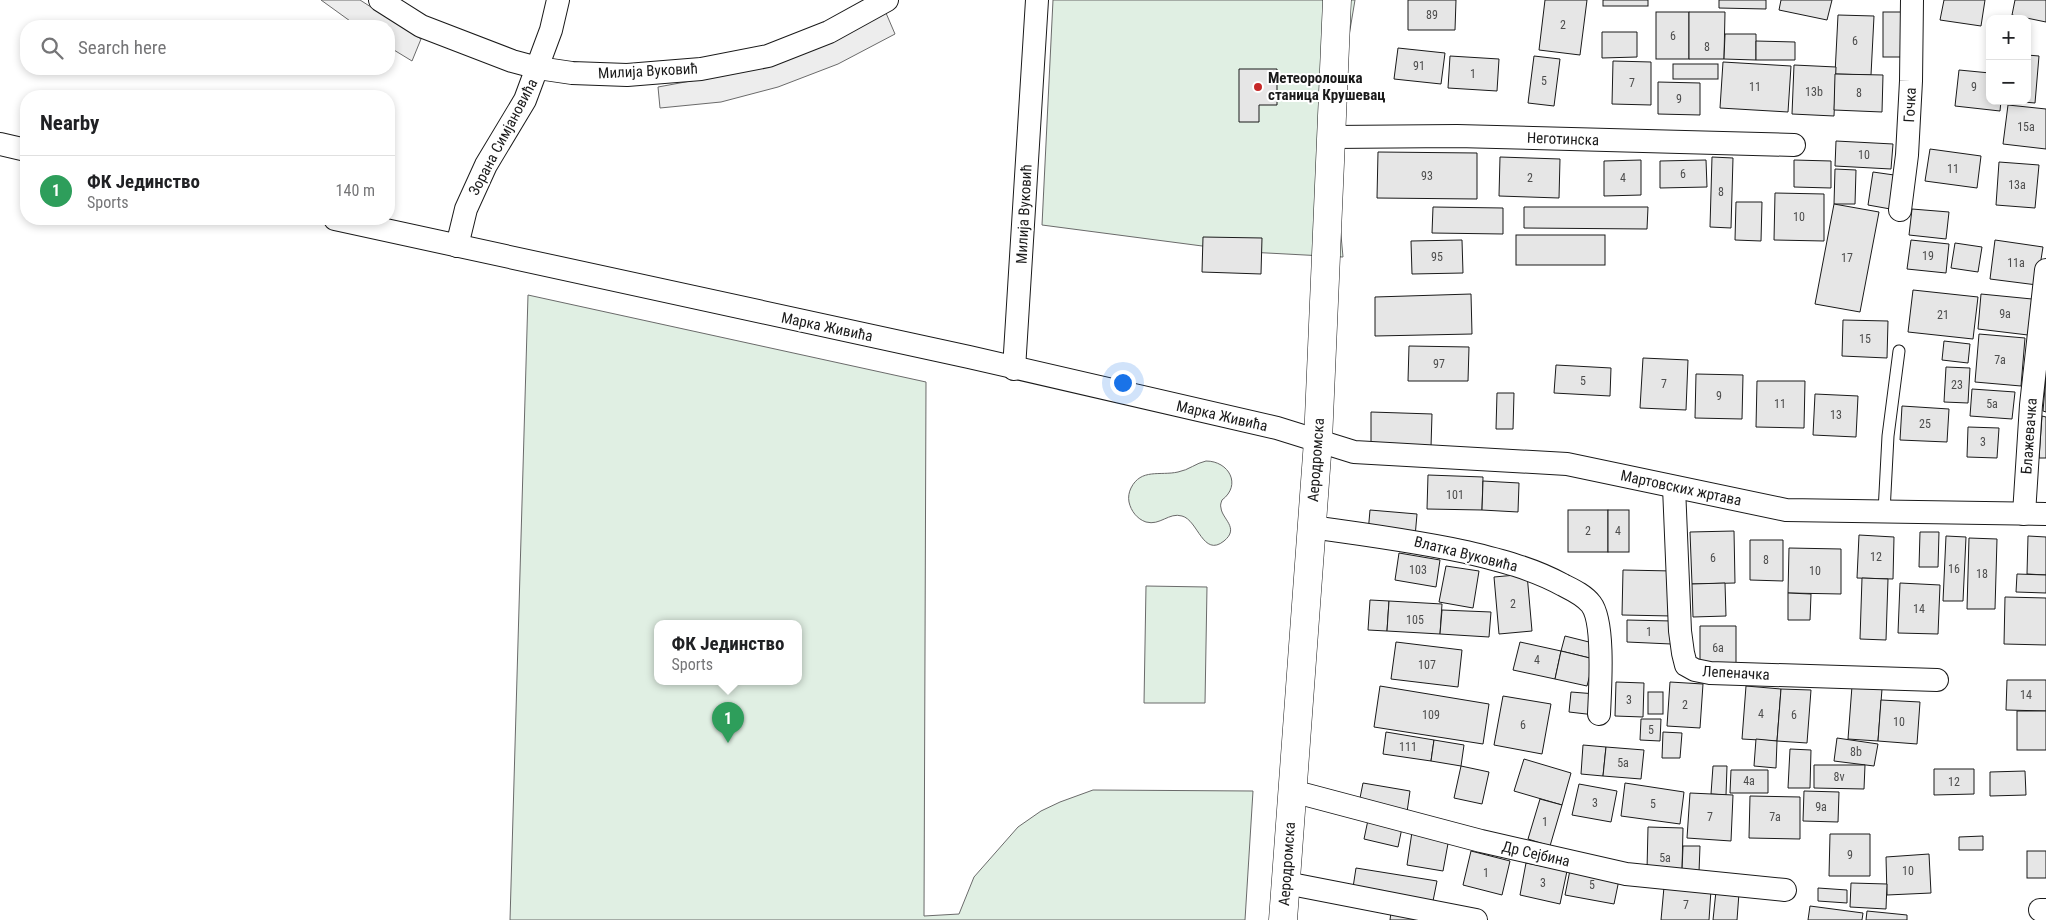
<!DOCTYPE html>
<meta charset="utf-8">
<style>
:root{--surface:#fff;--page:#f6f6f6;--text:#202124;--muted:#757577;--line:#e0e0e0;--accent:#0f766e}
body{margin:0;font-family:"Roboto Condensed",sans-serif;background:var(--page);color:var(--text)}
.controls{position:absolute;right:15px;top:15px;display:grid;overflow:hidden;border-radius:10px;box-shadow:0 2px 8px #0003}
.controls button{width:45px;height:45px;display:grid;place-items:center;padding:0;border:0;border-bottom:1px solid var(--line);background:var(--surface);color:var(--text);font:25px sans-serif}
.you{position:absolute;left:1122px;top:382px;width:18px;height:18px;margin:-12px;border:4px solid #fff;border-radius:50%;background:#1a73e8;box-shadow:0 0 0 8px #1a73e833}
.badge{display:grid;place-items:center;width:32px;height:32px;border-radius:50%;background:var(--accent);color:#fff;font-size:16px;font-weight:700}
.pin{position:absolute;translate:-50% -41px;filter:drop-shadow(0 1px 2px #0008)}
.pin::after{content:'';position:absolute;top:26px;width:18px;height:15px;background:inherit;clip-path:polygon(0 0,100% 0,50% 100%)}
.popup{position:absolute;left:654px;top:620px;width:148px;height:65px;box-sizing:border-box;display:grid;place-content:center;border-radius:10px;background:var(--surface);filter:drop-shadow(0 1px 4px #0005);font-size:16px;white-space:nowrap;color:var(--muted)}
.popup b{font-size:19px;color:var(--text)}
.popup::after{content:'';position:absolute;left:50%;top:100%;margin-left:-10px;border:10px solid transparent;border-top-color:var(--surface)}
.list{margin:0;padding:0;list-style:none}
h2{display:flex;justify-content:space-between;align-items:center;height:65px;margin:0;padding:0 20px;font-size:21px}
h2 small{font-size:16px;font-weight:400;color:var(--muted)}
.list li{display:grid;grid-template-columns:32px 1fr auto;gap:15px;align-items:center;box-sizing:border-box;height:70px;padding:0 20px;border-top:1px solid var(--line)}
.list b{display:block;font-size:19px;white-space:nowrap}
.list p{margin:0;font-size:16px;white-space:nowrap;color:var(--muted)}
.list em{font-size:16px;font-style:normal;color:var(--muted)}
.icon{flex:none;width:28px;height:28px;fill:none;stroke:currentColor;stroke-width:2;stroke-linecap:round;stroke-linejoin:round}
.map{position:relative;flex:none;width:2046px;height:920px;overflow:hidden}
.search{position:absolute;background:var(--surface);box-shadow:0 2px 8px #0003;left:20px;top:20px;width:375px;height:55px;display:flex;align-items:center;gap:12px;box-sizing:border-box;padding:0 18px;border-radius:20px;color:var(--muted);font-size:19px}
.panel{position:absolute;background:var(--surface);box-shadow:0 2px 8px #0003;left:20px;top:90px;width:375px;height:135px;border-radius:20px}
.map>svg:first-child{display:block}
.green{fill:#e0efe3;stroke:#6a6a6a;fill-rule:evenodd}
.parking{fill:#ededed;stroke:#6a6a6a}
.building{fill:#e6e6e6;stroke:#1a1a1a}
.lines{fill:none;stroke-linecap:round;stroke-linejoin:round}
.lane-casing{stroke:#1a1a1a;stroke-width:13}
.street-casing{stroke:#1a1a1a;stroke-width:24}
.secondary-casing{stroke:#1a1a1a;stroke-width:29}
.lane{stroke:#fff;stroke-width:11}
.street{stroke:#fff;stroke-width:22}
.secondary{stroke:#fff;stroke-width:28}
.poi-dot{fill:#c62828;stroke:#fff;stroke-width:2}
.labels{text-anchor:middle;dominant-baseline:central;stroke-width:4;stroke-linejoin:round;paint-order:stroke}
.number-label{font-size:12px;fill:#4d4d4d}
.street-label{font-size:15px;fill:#1a1a1a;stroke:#fff}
.poi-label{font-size:15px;font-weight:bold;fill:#1a1a1a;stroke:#fff;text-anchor:start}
</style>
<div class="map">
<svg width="2046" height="920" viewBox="0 0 2046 920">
<rect width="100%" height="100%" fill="#fff"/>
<g class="green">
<path d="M1053,0H1355L1332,137L1343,257L1248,252L1042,225Z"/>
<path d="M528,295L926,382L924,916L959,914L974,877L1018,827L1041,811L1060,802L1093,790L1253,791L1245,920H510ZM798,624V682H658V624Z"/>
<path d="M1206,461C1229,461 1242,485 1222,500C1221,503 1220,505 1221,508C1222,519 1240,528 1224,541C1203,558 1198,520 1182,516C1169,512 1160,526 1146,522C1137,519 1131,511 1129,502C1128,497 1129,492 1131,488C1141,468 1160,476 1178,472C1189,470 1196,463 1206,461Z"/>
<path d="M1146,586L1207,587L1205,703H1144Z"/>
</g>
<g class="parking">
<path d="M321,0H360L421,39L412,61L389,47V26H357Z"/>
<path d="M886,13L895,34L838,64L778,87L721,102L660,108L658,87L718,76Z"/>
</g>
<g class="building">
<path d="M1408,0H1456L1455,30H1408Z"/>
<path d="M1545,0H1587L1580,55L1539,50Z"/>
<rect x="1603" y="0" width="45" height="6"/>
<path d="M1719,0H1766V9L1719,8Z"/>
<path d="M1781,0H1832L1827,20L1779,10Z"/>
<path d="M1944,0H1985L1981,26L1940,20Z"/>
<path d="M2015,0H2046V22L2012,15Z"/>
<rect x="1656" y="12" width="33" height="47"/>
<path d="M1689,12H1725L1724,59H1689Z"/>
<rect x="1883" y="12" width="26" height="45"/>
<path d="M1838,15L1874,16L1871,75L1835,74Z"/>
<path d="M1602,32H1637V57L1602,58Z"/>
<path d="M1725,34H1756V60L1724,59Z"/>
<path d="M1756,41L1795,42V60H1756Z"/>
<path d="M1398,48L1445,53L1441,84L1394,79Z"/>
<path d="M2027,55L2039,56L2035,103L2013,101H2027Z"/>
<path d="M1450,56L1499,59L1497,91L1448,88Z"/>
<path d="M1534,56L1560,59L1554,106L1528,103Z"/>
<path d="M1613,61L1651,62V105L1612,104Z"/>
<path d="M1723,62L1791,66L1788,112L1720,108Z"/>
<rect x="1673" y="64" width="45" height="15"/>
<path d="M1794,65L1836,67L1834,116L1792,114Z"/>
<path d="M1239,69H1277V105H1259V122H1239Z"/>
<path d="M1959,70L1990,73V101H2001L2000,111L1955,106Z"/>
<path d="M1835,74L1883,75L1882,112L1834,110Z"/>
<path d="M1658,82L1700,83V115L1658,114Z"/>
<path d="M2008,105L2046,109V149L2003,144Z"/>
<path d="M1836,141L1893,144L1891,169L1835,166Z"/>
<path d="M1930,149L1981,156L1977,188L1925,181Z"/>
<path d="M1378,152L1477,153V199L1377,198Z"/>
<path d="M1500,157L1560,159L1559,198L1499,196Z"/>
<path d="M1712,157L1733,158L1731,228L1710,227Z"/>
<path d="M1641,160V195L1604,196V161Z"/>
<path d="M1706,160L1707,187L1660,188V161Z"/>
<path d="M1794,160L1831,161V188L1794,187Z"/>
<path d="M1999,162L2039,165L2035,208L1996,205Z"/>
<path d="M1835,169L1856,170L1855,204H1834Z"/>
<path d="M1873,172L1901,176L1896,210L1868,205Z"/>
<path d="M1775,193L1824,194V241L1774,240Z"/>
<path d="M1736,202H1762L1761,241L1735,240Z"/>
<path d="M1834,204L1879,212L1860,312L1815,304Z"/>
<path d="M1433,207L1503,208V234L1432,233Z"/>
<path d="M1524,207H1648L1647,229L1524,228Z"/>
<path d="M1912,209L1949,212L1946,239L1909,235Z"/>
<rect x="1516" y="235" width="89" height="30"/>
<path d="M1203,237L1262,238L1261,274L1202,272Z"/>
<path d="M1462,240L1463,273L1412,274L1411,241Z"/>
<path d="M1911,240L1949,244L1946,273L1907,269Z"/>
<path d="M1995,240L2043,247L2037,285L1990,279Z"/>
<path d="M1955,243L1982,247L1978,272L1951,268Z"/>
<path d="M1913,290L1978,297L1973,339L1908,332Z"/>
<path d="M1471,294L1472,334L1375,336V297Z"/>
<path d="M1981,294L2032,299L2028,335L1978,329Z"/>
<path d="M1843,320L1888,321L1887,358L1842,356Z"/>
<path d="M1979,334L2025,338L2021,386L1975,382Z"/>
<path d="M1944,341L1970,344L1968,363L1942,360Z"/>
<path d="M1409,346L1469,347L1468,381H1408Z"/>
<path d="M1643,358L1688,360L1686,410L1640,408Z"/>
<path d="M1556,365L1611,368L1610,396L1554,393Z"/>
<path d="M1946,367L1970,368L1968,403L1944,402Z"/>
<path d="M1696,374L1743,375L1742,419L1695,418Z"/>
<path d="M2046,376V412L2043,411Z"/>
<path d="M1757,381H1805L1804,428L1756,427Z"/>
<path d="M1972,389L2015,392L2012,419L1970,416Z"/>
<path d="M1497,393H1514L1513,429H1496Z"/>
<path d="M1815,394L1858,396L1856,437L1813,435Z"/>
<path d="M1902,406L1949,409L1947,442L1900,440Z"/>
<path d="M1371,412L1432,414L1431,447L1371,445Z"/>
<path d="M2042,416L2046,417V458H2039Z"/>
<path d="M1968,427L1999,428L1997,458L1967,457Z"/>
<path d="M1428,475L1483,477L1482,510L1427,509Z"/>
<path d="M1483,481L1519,483L1518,512L1482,510Z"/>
<path d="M1370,510L1417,514L1415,537L1368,533Z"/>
<rect x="1568" y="510" width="40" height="42"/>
<rect x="1608" y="510" width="21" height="42"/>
<path d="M1734,531L1735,583L1692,584L1690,532Z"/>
<path d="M1920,532H1939L1938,567H1919Z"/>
<path d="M1859,535L1894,537L1893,579L1857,578Z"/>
<path d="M1946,536L1966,537L1963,601H1943Z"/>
<path d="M2028,536L2046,537V575L2027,574Z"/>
<path d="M1969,538L1997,539L1995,609H1967Z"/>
<path d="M1750,540H1783V581L1750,580Z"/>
<path d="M1789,548L1841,549V594L1788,593Z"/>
<path d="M1399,553L1440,560L1436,587L1395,580Z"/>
<path d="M1446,566L1479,571L1473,608L1439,602Z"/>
<path d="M1623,570L1673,571L1672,616L1622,615Z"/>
<path d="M1527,574L1532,631L1499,634L1494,577Z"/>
<path d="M2017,574L2046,575V593L2016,592Z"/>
<path d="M1862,578L1888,579L1886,640L1860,639Z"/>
<path d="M1725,583L1726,616L1693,617L1692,584Z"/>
<path d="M1900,583L1940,585L1938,634L1898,633Z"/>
<path d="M1788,593L1811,594L1810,620H1788Z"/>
<path d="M2005,597L2046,598V645L2004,644Z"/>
<path d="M1370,600L1389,601L1387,631L1368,630Z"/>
<path d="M1389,601L1442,604L1440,634L1387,631Z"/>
<path d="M1442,610L1491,612L1489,637L1440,634Z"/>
<path d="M1627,620L1672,621L1671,644L1627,642Z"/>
<path d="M1700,626H1736V669L1700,670Z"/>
<path d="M1565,636L1597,644L1594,659L1561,651Z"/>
<path d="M1396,642L1462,650L1458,687L1391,679Z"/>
<path d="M1520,642L1561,651L1555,679L1513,670Z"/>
<path d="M1561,651L1594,659L1587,686L1555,679Z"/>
<path d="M2007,680H2046V711L2006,710Z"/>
<path d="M1616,682L1644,683L1643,717L1615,716Z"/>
<path d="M1670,682L1703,684L1700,728L1667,726Z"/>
<path d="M1380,686L1489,704L1483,744L1374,727Z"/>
<path d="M1746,686L1781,689L1777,741L1742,739Z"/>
<path d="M1852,686L1882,689L1878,741L1848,739Z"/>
<path d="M1781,689L1811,690L1807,743L1777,741Z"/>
<path d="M1571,692L1596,694L1595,715L1569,712Z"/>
<rect x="1648" y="692" width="15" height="22"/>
<path d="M1503,696L1551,704L1542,754L1494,745Z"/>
<path d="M1881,700L1920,702L1917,744L1878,741Z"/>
<rect x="2017" y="711" width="29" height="39"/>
<path d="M1641,719H1661L1660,741L1640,740Z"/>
<path d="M1386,732L1434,740L1431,761L1383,754Z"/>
<path d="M1663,732L1682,733L1680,758H1662Z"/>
<path d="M1837,738L1878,744L1874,766L1834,761Z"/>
<path d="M1756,739L1777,741L1776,768L1754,766Z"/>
<path d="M1434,740L1464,745L1461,766L1431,761Z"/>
<path d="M1583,745L1606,747L1603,776L1581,774Z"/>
<path d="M1606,747L1644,750L1641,779L1603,776Z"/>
<path d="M1790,749L1811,750L1810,788H1788Z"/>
<path d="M1524,759L1571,773L1562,805L1514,791Z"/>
<path d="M1814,765H1865L1864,789L1814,788Z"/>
<path d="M1461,766L1489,772L1482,804L1454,798Z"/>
<path d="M1713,766H1727L1726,795L1711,794Z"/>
<path d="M1934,769H1974V794L1934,795Z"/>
<path d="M1731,770H1768V793H1730Z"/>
<path d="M2025,771L2026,795L1990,796V772Z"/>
<path d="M1363,783L1410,791L1407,812L1359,803Z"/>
<path d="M1625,783L1684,792L1680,824L1621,816Z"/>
<path d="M1579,784L1617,791L1611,822L1572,815Z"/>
<path d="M1804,791L1839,792L1838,822L1803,821Z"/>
<path d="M1690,793L1733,795L1731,841L1687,838Z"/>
<path d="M1750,796L1800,797V839L1749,838Z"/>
<path d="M1540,799L1562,805L1550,846L1528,839Z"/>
<path d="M1368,820L1402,828L1398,847L1364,839Z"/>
<path d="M1648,827L1683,828L1682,871L1647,870Z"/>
<path d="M1412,832L1449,838L1443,871L1407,865Z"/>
<path d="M1830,834H1870V876H1829Z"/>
<path d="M1983,836V850H1959V837Z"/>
<path d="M1683,846H1700L1699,872L1682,871Z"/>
<path d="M1471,851L1510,861L1502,895L1463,885Z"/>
<rect x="2027" y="851" width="19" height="27"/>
<path d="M1929,854L1931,893L1887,895L1886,857Z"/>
<path d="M1526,863L1567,871L1560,904L1520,895Z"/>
<path d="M1571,865L1620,875L1614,904L1565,895Z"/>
<path d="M1356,868L1437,881L1432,906L1352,894Z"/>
<path d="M1851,883L1887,884L1886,909L1850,907Z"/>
<path d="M1664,887L1711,890L1709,920H1661Z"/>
<path d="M1818,888L1847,890V903L1818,901Z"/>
<path d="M1716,891L1739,893L1737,920H1713Z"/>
<path d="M1810,906L1863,913L1862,920H1808Z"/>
<path d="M1867,911L1907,915V920H1866Z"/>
<path d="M1391,912L1438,920H1390Z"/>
</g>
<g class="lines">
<defs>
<path id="lane" d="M1884,512L1888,436L1899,351"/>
<g id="street">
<path d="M380,0L421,26L512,61L538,68L572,73L627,75L701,69L768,56L829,32L887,0"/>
<path d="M1332,137L1457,136L1794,145"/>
<path d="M0,144L26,150"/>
<path d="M1900,210L1907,155L1911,81L1912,0"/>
<path d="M335,219L969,357L1277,428L1354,452L1567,464L1786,510L2046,514"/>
<path d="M457,246L466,209L486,165L525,100L551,30L558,0"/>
<path d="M1014,369L1037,0"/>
<path d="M1674,487L1680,631L1683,653L1686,665L1695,670L1710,673L1937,680"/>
<path d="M2024,514L2031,405L2046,270"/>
<path d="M1311,527C1363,534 1415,541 1466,552C1499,560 1532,568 1563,585C1573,590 1584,595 1591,604C1605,622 1600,690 1599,714"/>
<path d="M1292,791L1481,841L1626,874L1785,890"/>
<path d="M1286,883L1476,920"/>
<path d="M2040,910H2046"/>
</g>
<path id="secondary" d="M1283,920L1318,441L1337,0"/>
</defs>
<use href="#lane" class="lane-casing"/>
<use href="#street" class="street-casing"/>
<use href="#secondary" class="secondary-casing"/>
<use href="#lane" class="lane"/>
<use href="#street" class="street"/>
<use href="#secondary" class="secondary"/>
</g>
<circle class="poi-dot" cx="1258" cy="87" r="5"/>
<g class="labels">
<g class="number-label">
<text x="1432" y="15">89</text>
<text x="1563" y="25">2</text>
<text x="1673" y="36">6</text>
<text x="1855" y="41">6</text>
<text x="1707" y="47">8</text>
<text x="1419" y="66">91</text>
<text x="1473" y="74">1</text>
<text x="1544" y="81">5</text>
<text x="1632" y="83">7</text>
<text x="1755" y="87">11</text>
<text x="1974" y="87">9</text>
<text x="1814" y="92">13b</text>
<text x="1859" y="93">8</text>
<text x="1679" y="99">9</text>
<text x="2026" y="127">15a</text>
<text x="1864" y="155">10</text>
<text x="1953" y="169">11</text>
<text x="1683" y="174">6</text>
<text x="1427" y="176">93</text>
<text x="1530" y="178">2</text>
<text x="1623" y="178">4</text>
<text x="2017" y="185">13a</text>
<text x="1721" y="192">8</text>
<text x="1799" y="217">10</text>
<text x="1928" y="256">19</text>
<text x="1437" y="257">95</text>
<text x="1847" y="258">17</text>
<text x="2016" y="263">11a</text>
<text x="2005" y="314">9a</text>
<text x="1943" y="315">21</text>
<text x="1865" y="339">15</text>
<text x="2000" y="360">7a</text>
<text x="1439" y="364">97</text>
<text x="1583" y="381">5</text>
<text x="1664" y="384">7</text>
<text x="1957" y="385">23</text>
<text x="1719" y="396">9</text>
<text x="1780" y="404">11</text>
<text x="1992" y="404">5a</text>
<text x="1836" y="415">13</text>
<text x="1925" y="424">25</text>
<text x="1983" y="442">3</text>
<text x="1455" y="495">101</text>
<text x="1588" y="531">2</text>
<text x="1618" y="531">4</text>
<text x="1876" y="557">12</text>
<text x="1713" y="558">6</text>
<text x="1766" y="560">8</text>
<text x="1954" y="569">16</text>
<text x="1418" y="570">103</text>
<text x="1815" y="571">10</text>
<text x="1982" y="574">18</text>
<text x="1513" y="604">2</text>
<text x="1919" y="609">14</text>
<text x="1415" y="620">105</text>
<text x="1649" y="632">1</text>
<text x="1718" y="648">6a</text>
<text x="1537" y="660">4</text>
<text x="1427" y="665">107</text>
<text x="2026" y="695">14</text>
<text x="1629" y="700">3</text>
<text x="1685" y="705">2</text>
<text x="1761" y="714">4</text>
<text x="1431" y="715">109</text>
<text x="1794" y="715">6</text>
<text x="1899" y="722">10</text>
<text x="1523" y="725">6</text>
<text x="1651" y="730">5</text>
<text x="1408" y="747">111</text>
<text x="1856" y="752">8b</text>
<text x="1623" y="763">5a</text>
<text x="1839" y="777">8v</text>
<text x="1749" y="781">4a</text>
<text x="1954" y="782">12</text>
<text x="1595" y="803">3</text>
<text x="1653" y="804">5</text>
<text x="1821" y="807">9a</text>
<text x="1710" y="817">7</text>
<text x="1775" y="817">7a</text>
<text x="1545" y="822">1</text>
<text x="1850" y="855">9</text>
<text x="1665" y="858">5a</text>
<text x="1908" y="871">10</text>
<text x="1486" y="873">1</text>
<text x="1543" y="883">3</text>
<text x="1592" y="885">5</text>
<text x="1686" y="905">7</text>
</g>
<g class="street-label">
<text transform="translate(648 71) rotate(-3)">Милија Вуковић</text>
<text transform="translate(1910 105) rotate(-87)">Гочка</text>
<text transform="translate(503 137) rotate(-62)">Зорана Симјановића</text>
<text transform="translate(1563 139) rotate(2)">Неготинска</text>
<text transform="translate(1024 214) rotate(-87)">Милија Вуковић</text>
<text transform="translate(827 327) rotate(12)">Марка Живића</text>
<text transform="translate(1222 416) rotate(13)">Марка Живића</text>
<text transform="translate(2029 436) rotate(-86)">Блажевачка</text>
<text transform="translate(1316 460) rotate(-86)">Аеродромска</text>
<text transform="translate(1681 488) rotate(12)">Мартовских жртава</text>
<text transform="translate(1466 554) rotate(14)">Влатка Вуковића</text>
<text transform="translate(1736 673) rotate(3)">Лепеначка</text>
<text transform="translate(1536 854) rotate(13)">Др Сејбина</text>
<text transform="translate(1287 864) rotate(-86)">Аеродромска</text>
</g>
<g class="poi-label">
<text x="1268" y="78">Метеоролошка<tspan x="1268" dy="17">станица Крушевац</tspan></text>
</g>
</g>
</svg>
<div class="controls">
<button>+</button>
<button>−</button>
</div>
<div class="you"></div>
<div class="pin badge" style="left:728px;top:743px;background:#2e9e5b">1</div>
<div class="popup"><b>ФК Јединство</b>Sports</div>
<div class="search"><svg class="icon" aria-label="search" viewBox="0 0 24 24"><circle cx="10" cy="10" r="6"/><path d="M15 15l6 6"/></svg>Search here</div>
<section class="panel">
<h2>Nearby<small></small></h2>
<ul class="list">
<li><span class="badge" style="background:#2e9e5b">1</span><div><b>ФК Јединство</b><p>Sports</p></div><em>140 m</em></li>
</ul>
</section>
</div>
